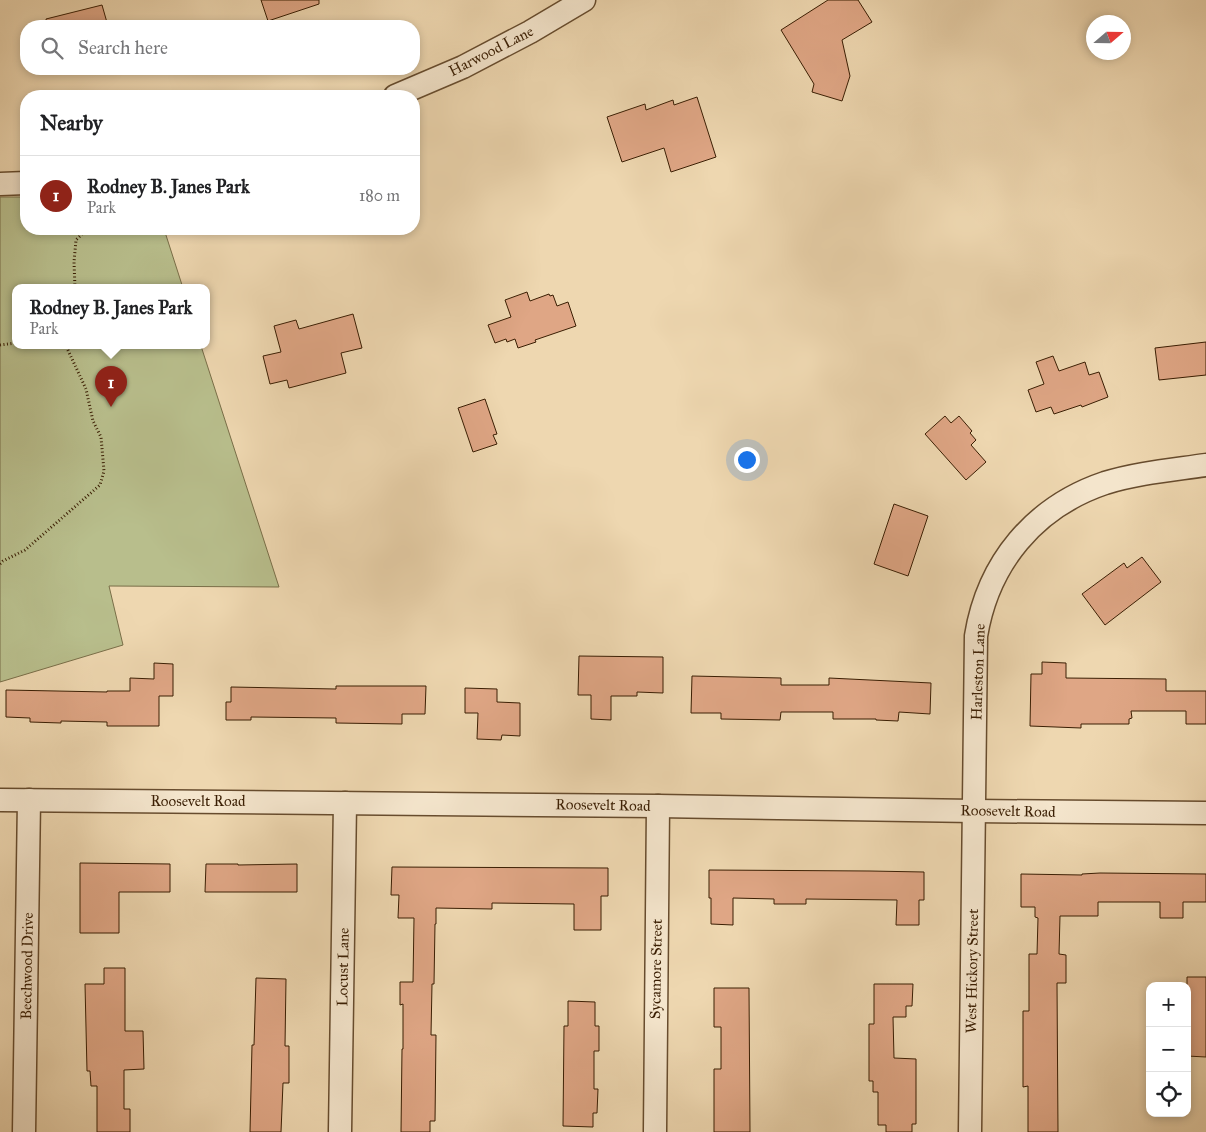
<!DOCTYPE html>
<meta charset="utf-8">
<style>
:root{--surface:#fff;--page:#f6f6f6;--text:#202124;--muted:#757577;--line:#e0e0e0;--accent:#8f2418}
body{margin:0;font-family:"IM FELL Great Primer",serif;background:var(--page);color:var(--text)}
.controls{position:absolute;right:15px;bottom:15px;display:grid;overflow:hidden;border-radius:10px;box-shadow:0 2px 8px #0003}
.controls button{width:45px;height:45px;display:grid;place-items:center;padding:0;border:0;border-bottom:1px solid var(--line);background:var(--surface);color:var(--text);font:25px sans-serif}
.compass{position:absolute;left:1086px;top:15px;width:45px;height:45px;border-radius:50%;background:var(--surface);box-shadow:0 2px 8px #0003;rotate:70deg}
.you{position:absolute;left:746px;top:459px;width:18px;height:18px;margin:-12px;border:4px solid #fff;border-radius:50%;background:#1a73e8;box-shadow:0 0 0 8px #1a73e833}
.badge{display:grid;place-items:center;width:32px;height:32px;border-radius:50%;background:var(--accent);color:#fff;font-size:16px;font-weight:700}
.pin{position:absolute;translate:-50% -41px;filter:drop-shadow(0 1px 2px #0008)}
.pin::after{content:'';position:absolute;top:26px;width:18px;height:15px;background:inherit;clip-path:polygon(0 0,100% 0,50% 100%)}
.popup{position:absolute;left:12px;top:284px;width:198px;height:65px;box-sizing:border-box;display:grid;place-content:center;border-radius:10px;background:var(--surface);filter:drop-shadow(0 1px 4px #0005);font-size:16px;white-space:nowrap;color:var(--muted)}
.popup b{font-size:19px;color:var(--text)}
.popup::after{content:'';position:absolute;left:50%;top:100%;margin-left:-10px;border:10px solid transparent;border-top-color:var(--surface)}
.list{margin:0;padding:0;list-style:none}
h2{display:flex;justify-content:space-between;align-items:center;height:65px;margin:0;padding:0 20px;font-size:21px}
h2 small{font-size:16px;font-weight:400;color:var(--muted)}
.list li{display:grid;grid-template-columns:32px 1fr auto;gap:15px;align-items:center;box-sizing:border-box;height:80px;padding:0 20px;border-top:1px solid var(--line)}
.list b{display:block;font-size:19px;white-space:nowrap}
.list p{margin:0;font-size:16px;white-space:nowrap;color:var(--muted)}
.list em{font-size:16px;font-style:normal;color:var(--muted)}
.icon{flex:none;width:28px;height:28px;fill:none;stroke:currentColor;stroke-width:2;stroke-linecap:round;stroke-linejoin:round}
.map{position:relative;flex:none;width:1206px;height:1132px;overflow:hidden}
.search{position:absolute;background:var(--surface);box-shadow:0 2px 8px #0003;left:20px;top:20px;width:400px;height:55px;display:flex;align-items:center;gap:12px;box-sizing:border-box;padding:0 18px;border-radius:20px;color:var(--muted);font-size:19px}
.panel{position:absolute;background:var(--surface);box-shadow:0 2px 8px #0003;left:20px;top:90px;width:400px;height:145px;border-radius:20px}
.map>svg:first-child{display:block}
.green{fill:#b8be8c;stroke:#796e48}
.building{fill:#dfa685;stroke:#3a1e03}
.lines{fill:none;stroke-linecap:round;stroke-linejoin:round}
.street-casing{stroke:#674c2e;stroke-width:25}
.path{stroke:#3a1e03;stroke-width:3;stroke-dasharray:1 2.5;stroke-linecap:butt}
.street{stroke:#f4e5cc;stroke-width:22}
.labels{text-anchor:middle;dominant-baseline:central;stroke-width:4;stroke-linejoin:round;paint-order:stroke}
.street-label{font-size:15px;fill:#3a1e03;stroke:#f4e5cc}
</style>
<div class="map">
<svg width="1206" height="1132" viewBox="0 0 1206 1132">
<rect width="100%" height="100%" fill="#eed7b0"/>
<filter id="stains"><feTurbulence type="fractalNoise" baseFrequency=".004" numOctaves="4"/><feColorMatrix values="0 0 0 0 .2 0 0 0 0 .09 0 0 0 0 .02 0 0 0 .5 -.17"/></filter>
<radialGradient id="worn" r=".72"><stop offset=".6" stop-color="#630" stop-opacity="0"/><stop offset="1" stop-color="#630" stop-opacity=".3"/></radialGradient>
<path class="green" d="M0,197H26V229H164L183,288H16V346H201L279,587L109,586L123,645L0,682Z"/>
<g class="building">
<path d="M261,0H319V4L268,21Z"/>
<path d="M828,0H858L872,22L842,40L850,76L842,101L812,92L814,84L781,30Z"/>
<path d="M102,5L108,26H47L46,19Z"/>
<path d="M697,97L716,157L671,172L664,148L622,162L607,117L645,104L646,110L673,100L674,105Z"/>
<path d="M527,292L530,301L549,294L550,296L553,295L557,306L568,302L576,326L535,340L536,342L518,348L515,339L507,342L506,339L495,343L488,325L511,317L505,300Z"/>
<path d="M353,314L362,348L341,353L346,373L289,388L287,380L270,384L263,356L281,352L274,326L296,320L299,329Z"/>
<path d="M1206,342V375L1159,380L1155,348Z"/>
<path d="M1053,356L1059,371L1085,362L1089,375L1099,372L1108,397L1082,407L1081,405L1054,414L1051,407L1036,412L1028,390L1044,384L1036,362Z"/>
<path d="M485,399L497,434L493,435L497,444L473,452L458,408Z"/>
<path d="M945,416L951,423L959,416L972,431L970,433L976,440L971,445L986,462L966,480L925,434Z"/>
<path d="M894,504L928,516L908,576L874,564Z"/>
<path d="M1142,557L1161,582L1105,625L1082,594L1124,563L1127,568Z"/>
<path d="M579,656L663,657V693L637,692V696H611V720L591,719V695H578Z"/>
<path d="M1042,662L1066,663V678L1166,679V691H1206V724H1186V711H1131L1132,718L1129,719V724H1081V728L1030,726L1031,674H1042Z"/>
<path d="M154,663L173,664V696H159V726H107V722L61,721V723L30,722V718L6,717V690L107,692V691H130V678L154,679Z"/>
<path d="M692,676L781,678V685H829V678L931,683L930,714L899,712L898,721L876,720V719H833V712H781L780,720L721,719V713H691Z"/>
<path d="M336,686H426L425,714H402V724L336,723V718L251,717V720H226V702H231V687L336,689Z"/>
<path d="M465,688L497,689V702L520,703V736L502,735L501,740L477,739L478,713H465Z"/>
<path d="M80,863L170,864V892H119V933H80Z"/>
<path d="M206,864H238V865L297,864V892H205Z"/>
<path d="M392,867L608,868V896H601V930H574V904L492,903V909L436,908V924H435L434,984H432L431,1035H436L435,1121H430V1132H401L402,1049H403V1004L400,1005V982H413L414,918H398L399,895H391Z"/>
<path d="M709,870L870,871L924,872V900H919V925H896L897,900L806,899V904H774V899L733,898V925L711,924V898H709Z"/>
<path d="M1100,873L1206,874V902H1183V918H1160V902H1098V916H1060L1059,954L1066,955V983H1057L1058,1132H1028V1086L1023,1087V1011H1029V954H1037L1038,918L1035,917V907H1021V874L1082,875V874Z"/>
<path d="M104,968H125V1031H143L144,1069L124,1070V1109H130V1132H97V1086H91L90,1071H87L85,984H104Z"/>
<path d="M1187,977H1206V1057L1187,1056Z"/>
<path d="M256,978L286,979L285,1046H289V1083H283L281,1132H250L252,1045H254Z"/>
<path d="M874,984H913L912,1006H906V1017H893L894,1058L916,1059V1124H912V1132H886V1125H878V1092H873V1081H869V1024H874Z"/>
<path d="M714,988H749L750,1132H714V1069H721V1027H714Z"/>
<path d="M568,1001L595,1002V1026H599V1051H594V1089H598L597,1113H593V1127L563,1126L564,1026H568Z"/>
</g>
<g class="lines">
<defs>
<g id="street">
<path d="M395,96L463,67L530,32L584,0"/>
<path d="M0,184L26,183"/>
<path d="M0,800L658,806L974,811L1206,813"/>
<path d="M24,1132L29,800"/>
<path d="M340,1132L345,803"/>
<path d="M655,1132L658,806"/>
<path d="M970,1132L976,636C988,563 1034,507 1105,483C1137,473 1172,470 1206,465"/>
</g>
</defs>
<use href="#street" class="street-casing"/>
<g class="path">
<path d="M75,288L74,262L76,240L87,229"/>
<path d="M0,345L16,343"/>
<path d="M0,564L3,561L25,550L100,485L104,471L101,437L93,421L86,389L66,346"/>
</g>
<use href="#street" class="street"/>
</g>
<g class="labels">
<g class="street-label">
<text transform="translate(491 51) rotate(-27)">Harwood Lane</text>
<text transform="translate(978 672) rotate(-88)">Harleston Lane</text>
<text x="198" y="801">Roosevelt Road</text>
<text transform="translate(603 805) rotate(1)">Roosevelt Road</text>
<text transform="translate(1008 811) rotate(1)">Roosevelt Road</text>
<text transform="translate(27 966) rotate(-89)">Beechwood Drive</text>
<text transform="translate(343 967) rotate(-89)">Locust Lane</text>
<text transform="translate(656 969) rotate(-89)">Sycamore Street</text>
<text transform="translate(972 971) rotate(-89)">West Hickory Street</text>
</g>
</g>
<rect width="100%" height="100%" filter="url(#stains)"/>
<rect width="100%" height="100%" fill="url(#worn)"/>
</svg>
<div class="controls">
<button>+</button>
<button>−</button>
<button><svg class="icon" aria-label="locate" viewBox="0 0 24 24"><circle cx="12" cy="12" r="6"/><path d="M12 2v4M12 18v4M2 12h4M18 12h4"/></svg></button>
</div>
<svg class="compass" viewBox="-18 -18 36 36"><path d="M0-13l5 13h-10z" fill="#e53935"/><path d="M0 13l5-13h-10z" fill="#757577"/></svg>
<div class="you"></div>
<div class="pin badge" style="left:111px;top:407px">1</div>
<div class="popup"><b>Rodney B. Janes Park</b>Park</div>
<div class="search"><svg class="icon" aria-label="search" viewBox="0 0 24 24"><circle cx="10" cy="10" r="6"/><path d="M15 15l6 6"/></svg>Search here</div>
<section class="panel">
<h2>Nearby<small></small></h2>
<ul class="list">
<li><span class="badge">1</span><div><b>Rodney B. Janes Park</b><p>Park</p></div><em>180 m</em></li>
</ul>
</section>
</div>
